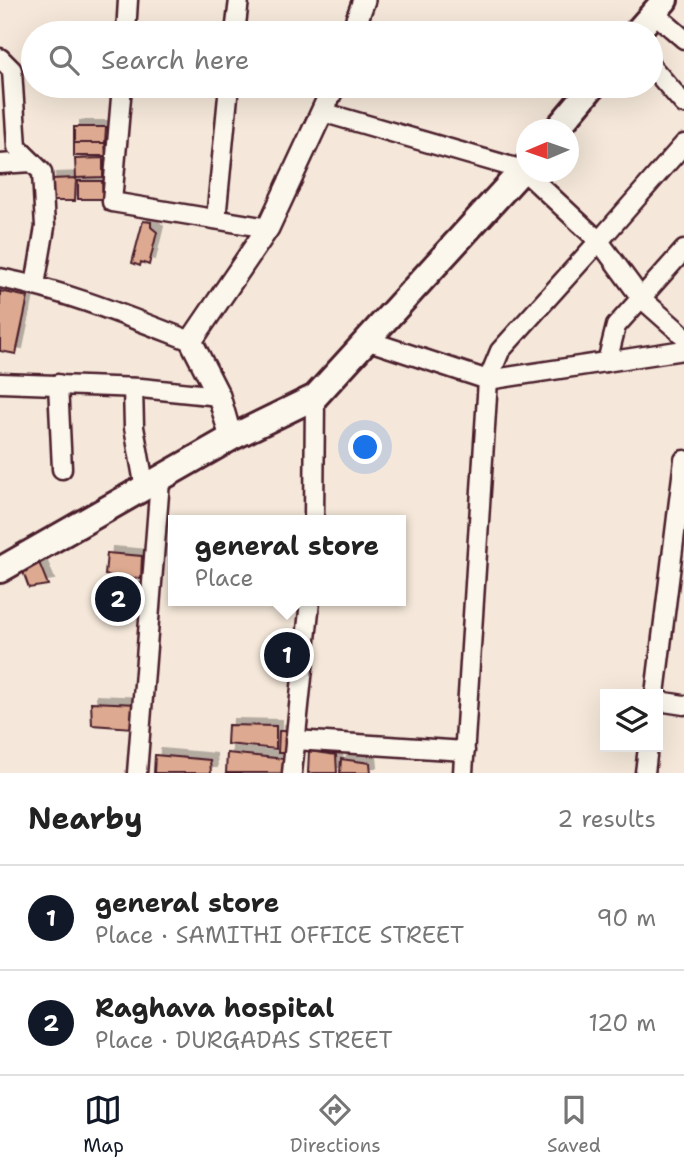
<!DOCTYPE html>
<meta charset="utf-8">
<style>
:root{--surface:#fff;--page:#f2f2f2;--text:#222;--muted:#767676;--line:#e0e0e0;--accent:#111827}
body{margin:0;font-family:"Shantell Sans",sans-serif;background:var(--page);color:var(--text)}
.controls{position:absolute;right:21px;bottom:21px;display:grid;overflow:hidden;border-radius:0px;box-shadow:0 7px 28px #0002}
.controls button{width:63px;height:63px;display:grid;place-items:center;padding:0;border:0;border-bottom:2px solid var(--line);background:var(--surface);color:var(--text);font:35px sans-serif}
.compass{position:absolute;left:516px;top:119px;width:63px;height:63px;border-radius:50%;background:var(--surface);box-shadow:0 7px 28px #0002;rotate:268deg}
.you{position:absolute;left:366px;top:448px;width:24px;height:24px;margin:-18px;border:5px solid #fff;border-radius:50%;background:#1a73e8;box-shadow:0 0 0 10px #1a73e833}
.badge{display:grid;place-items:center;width:46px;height:46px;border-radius:50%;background:var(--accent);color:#fff;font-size:23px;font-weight:700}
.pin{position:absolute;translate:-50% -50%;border:4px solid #fff;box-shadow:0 2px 7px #0006}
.popup{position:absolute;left:168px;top:515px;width:238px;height:91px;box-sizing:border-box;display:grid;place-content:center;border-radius:0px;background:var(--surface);filter:drop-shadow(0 2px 5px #0005);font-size:23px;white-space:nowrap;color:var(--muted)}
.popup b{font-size:26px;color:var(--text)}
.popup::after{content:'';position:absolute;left:50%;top:100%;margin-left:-14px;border:14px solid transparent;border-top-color:var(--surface)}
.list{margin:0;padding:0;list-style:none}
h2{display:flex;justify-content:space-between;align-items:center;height:91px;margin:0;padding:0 28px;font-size:30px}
h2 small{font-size:23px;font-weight:400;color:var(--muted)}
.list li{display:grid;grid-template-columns:46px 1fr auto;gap:21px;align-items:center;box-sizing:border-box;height:105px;padding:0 28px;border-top:2px solid var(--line)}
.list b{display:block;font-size:26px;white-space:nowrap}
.list p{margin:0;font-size:23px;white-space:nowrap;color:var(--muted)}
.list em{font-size:23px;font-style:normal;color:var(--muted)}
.icon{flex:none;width:38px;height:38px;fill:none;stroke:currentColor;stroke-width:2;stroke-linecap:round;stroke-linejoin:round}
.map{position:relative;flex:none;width:684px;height:773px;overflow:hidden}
.search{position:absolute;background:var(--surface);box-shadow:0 7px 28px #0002;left:21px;right:21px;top:21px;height:77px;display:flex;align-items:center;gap:18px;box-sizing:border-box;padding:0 24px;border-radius:38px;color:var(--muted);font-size:26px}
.sheet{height:301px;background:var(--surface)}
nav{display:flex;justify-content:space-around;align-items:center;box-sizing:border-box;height:98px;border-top:2px solid var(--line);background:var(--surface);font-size:19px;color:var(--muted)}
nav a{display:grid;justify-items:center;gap:4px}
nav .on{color:var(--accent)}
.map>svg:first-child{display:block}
.building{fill:#ddaa91;stroke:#4a1f2b;stroke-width:2;filter:url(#shadow)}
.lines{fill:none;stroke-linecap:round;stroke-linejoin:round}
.minor-casing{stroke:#4a1f2b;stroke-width:23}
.tertiary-casing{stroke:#4a1f2b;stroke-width:26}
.secondary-casing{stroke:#4a1f2b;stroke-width:30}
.minor{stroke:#fbf7ec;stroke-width:18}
.tertiary{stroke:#fbf7ec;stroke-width:21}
.secondary{stroke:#fbf7ec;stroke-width:24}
</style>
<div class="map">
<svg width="684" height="773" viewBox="0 0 684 773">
<defs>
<filter id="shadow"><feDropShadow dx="6" dy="-6" stdDeviation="0" flood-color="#0004"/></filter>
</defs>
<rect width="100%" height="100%" fill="#f5e8da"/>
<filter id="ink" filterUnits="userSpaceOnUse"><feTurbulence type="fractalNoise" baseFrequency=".0143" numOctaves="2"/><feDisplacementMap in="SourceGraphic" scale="14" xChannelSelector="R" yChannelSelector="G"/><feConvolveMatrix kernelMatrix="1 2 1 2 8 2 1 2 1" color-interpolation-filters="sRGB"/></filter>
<g filter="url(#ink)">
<g class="building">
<path d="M74,127H106L105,143H74Z"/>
<path d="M74,143H105L106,156H74Z"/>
<path d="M103,158V177L76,178L75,159Z"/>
<path d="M76,178L75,201H50V179Z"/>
<path d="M78,181H102L103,199H78Z"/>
<path d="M143,221L151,222V227L157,232L149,265L141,262L140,266L132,263Z"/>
<path d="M0,291L28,297L16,354L0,351Z"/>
<path d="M107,553L142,556L141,579L105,575Z"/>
<path d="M38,560L48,585L29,588L21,566Z"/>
<path d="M101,584L138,589L135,613L98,609Z"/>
<path d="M272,641L304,642L302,668L272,670Z"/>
<path d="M91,702L138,704L133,728L92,725Z"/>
<path d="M228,725L276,726V749L227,744Z"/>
<path d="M279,731H291L288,753H278Z"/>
<path d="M309,751L336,755L337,773H308Z"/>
<path d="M227,753L285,759L284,773H226Z"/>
<path d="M155,755L210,760L211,773H154Z"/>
<path d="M341,759L370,763L371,773H340Z"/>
</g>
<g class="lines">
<defs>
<g id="minor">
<path d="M654,13L684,39"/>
<path d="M126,33L128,0"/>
<path d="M235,33L239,0"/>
<path d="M0,58L12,70L17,147L42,172L45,227L35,285"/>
<path d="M651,66L684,104"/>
<path d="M122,86L112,202L268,228"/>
<path d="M322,112L523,170L599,241L500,351L488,380L463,773"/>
<path d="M684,144L599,241L641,298L684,336"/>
<path d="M0,164L32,162"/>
<path d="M216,219L229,86"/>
<path d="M0,278C66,291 129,317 191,341"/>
<path d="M369,341L488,380L684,350"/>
<path d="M607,362L616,326L684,250"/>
<path d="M0,383L141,388L219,396"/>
<path d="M58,384L62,469"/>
<path d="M133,388L134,427L145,489"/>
<path d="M314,520L315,397"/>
<path d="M655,694L684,460"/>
<path d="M658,701L684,705"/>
<path d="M295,740L465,751"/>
<path d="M137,773L160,481"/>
<path d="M292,773L310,601"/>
<path d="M645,773L648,747"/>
</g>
<g id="tertiary">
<path d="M352,33L364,0"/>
<path d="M231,438L219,396L191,341L268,228L334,86"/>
</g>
<g id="secondary">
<path d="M636,33L665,0"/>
<path d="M556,130L593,86"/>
<path d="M0,570L231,438L315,397L526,166"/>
</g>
</defs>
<use href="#minor" class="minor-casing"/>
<use href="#tertiary" class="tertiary-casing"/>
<use href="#secondary" class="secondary-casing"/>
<use href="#minor" class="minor"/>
<use href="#tertiary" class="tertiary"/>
<use href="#secondary" class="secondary"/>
</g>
</g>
</svg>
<div class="controls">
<button><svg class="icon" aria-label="layers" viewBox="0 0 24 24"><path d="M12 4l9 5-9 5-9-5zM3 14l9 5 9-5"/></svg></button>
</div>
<svg class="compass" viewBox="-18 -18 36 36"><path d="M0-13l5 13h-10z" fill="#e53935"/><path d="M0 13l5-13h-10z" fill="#767676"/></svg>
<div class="you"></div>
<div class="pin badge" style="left:287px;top:655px">1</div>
<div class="popup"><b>general store</b>Place</div>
<div class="pin badge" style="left:118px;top:599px">2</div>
<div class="search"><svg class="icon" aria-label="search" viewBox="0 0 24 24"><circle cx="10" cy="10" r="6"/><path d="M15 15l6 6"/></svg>Search here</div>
</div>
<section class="sheet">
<h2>Nearby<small>2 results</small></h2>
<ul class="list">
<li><span class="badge">1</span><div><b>general store</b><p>Place · SAMITHI OFFICE STREET</p></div><em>90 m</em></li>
<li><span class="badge">2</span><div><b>Raghava hospital</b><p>Place · DURGADAS STREET</p></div><em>120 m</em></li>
</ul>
</section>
<nav>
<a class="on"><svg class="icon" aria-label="map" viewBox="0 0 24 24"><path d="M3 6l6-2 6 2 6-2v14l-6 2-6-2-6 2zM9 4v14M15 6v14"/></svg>Map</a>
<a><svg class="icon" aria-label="directions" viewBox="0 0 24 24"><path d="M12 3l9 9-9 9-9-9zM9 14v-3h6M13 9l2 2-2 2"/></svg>Directions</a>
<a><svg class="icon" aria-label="saved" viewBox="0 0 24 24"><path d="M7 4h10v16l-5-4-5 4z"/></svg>Saved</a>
</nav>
